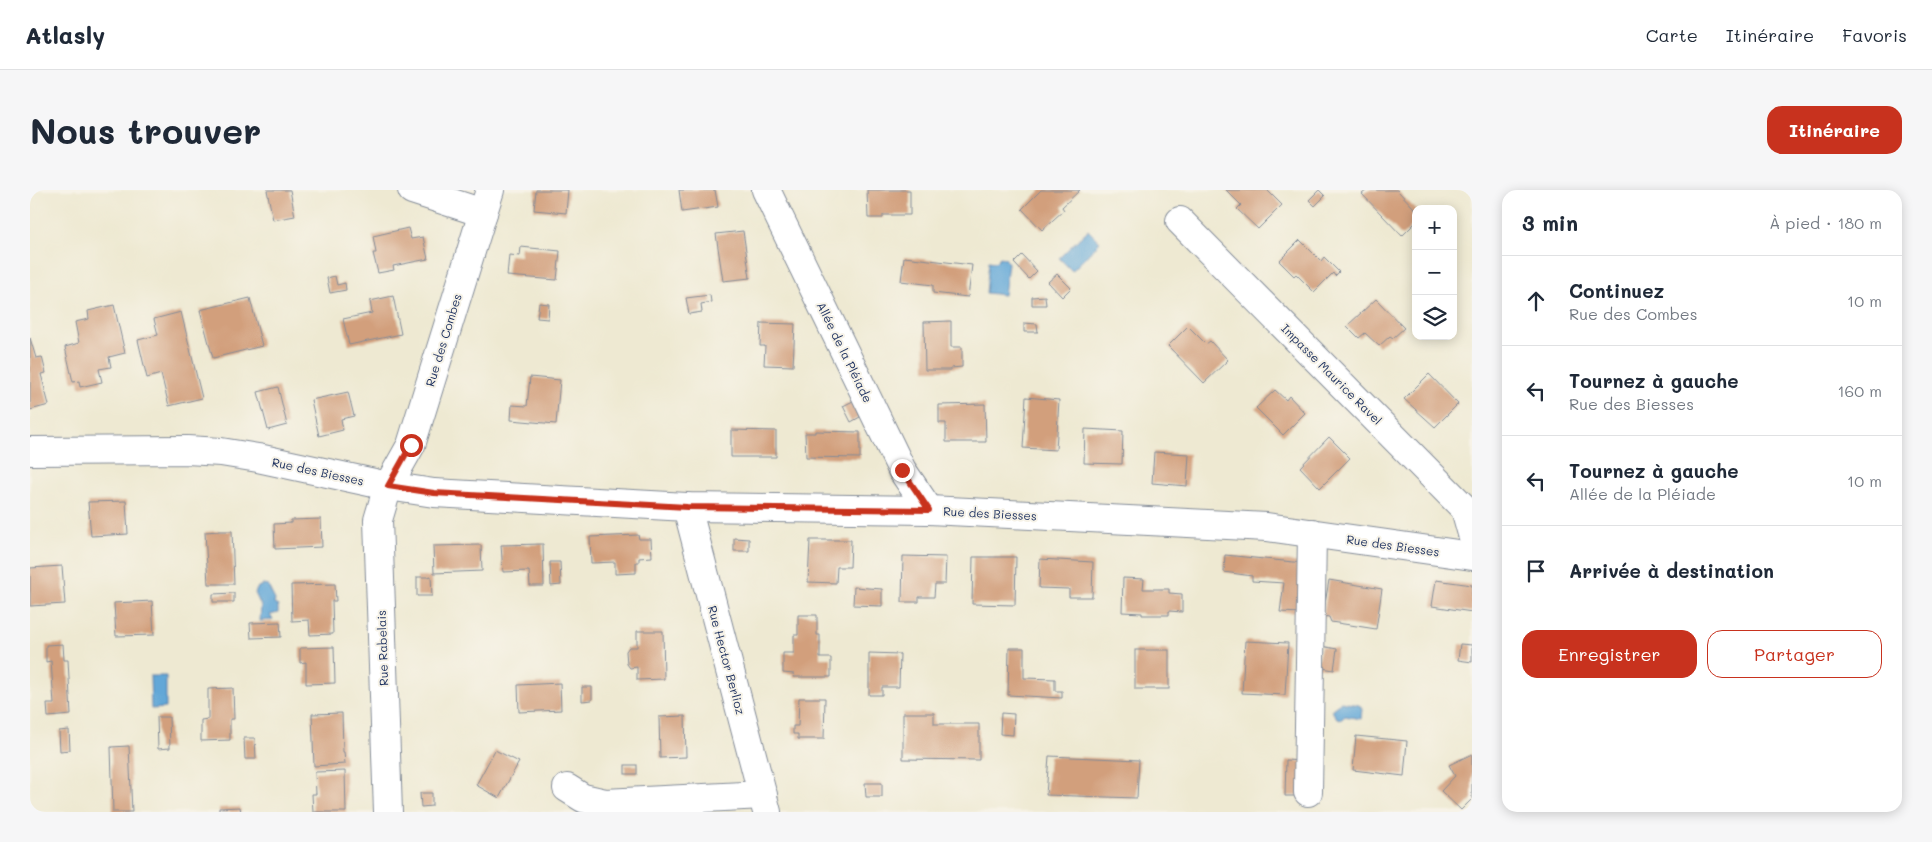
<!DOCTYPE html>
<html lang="fr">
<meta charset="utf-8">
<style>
:root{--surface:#fff;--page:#f6f6f7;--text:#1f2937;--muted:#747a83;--line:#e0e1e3;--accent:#c8321e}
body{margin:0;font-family:Mali,sans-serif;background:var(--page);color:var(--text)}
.controls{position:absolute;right:15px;top:15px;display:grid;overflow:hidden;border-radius:10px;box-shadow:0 2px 12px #0003}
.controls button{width:45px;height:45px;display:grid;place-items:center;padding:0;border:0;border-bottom:1px solid var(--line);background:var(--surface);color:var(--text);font:25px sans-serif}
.stop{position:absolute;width:15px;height:15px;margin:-11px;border:4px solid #c8321e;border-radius:50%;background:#fff}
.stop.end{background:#c8321e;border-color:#fff;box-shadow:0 1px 5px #0008}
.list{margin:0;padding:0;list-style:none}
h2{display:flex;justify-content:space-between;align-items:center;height:65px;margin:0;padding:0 20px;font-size:21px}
h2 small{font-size:16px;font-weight:400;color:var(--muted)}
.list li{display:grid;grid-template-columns:32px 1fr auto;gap:15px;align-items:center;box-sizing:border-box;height:90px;padding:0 20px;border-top:1px solid var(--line)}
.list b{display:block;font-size:19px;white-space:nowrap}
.list p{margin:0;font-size:16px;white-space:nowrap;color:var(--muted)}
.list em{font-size:16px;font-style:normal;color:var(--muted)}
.actions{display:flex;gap:10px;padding:15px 20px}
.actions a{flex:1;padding:11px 0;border:1px solid var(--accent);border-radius:15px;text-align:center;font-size:18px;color:var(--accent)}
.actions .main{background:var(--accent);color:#fff}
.icon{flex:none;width:28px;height:28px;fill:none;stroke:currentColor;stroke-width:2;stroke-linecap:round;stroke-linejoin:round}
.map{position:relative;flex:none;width:1442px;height:622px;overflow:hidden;border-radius:15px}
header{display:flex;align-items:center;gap:30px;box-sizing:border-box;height:70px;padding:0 25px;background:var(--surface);border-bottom:1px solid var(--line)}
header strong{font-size:24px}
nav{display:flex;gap:28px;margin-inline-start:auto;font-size:18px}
.intro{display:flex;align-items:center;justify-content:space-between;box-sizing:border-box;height:120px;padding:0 30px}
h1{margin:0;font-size:35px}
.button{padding:12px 22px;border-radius:15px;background:var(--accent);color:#fff;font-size:18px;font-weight:700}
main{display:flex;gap:30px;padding:0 30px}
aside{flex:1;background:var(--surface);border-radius:15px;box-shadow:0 2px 12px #0003}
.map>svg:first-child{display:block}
.water{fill:#62a7d7;stroke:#3e6b9a}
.building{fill:#d29f7c}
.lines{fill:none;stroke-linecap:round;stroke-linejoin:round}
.minor-casing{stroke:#848c98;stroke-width:30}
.minor{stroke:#fff;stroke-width:28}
.route{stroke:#c8321e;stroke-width:6}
.labels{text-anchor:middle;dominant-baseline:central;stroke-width:4;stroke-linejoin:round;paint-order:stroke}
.street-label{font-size:12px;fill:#1b2f5e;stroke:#f7f3e8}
</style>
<header>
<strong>Atlasly</strong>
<nav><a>Carte</a><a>Itinéraire</a><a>Favoris</a></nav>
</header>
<div class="intro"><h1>Nous trouver</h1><a class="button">Itinéraire</a></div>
<main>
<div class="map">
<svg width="1442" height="622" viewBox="0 0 1442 622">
<rect width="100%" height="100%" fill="#f7f3e8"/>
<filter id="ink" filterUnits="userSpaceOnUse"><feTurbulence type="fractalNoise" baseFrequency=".02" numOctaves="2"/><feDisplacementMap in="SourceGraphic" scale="10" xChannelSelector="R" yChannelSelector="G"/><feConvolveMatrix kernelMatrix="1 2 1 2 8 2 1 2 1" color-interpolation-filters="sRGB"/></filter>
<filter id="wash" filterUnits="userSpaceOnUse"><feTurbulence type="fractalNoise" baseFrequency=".0096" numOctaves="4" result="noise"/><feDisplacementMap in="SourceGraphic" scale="20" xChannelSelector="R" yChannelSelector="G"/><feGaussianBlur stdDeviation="1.12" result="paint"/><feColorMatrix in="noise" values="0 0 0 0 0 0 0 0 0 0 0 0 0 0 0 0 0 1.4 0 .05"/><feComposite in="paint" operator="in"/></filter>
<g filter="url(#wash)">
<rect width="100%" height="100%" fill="#eee9d2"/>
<g class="water">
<path d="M1058,40L1070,52L1042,81L1029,68Z"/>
<path d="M970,67L975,68L978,73L974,105L956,103L959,71L965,72Z"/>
<path d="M233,395L238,396L245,410L244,414L248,416V423L240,425L243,430L230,431L231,416L225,403L228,397Z"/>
<path d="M120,486H136V518L121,519Z"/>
<path d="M1311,512L1329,515L1332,519L1331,529L1315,526L1312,529L1307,528L1301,520Z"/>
</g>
<g id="blocks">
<g class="building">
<path d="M237,0H260L265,26L243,30Z"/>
<path d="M506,0H538L536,23L504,20Z"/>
<path d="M649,0H685L688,17L652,22Z"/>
<path d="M837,0H880V25H853V28H838Z"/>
<path d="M1011,0H1050L1032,17L1034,20L1012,40L992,19Z"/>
<path d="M1196,0H1237L1252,15L1228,39L1207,19L1211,15Z"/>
<path d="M1289,0L1295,6L1285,16L1279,10Z"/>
<path d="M1337,0H1367L1386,20V32L1372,46L1332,4Z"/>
<path d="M378,38L381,49L393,47L398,69L363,76L364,80L348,83L343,63H346L343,46Z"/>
<path d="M713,41L720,88L693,91L686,44Z"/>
<path d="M1270,50L1291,71L1294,67L1309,82L1305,86L1303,83L1284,102L1266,84L1264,86L1249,71Z"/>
<path d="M491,57L530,61L527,90L477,86L479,65L490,66Z"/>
<path d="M992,65L1007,81L999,89L984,73Z"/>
<path d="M874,67L942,75L938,107L903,103V95L871,91Z"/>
<path d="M1027,84L1041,98L1032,107L1018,92Z"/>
<path d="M305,86L307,95L315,93L316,100L300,103L297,88Z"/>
<path d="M680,105L681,112L671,114L672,122L659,124L656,108Z"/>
<path d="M363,106L371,144L319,155L313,129L342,123L340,111Z"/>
<path d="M1015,106L1016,115H1002V107Z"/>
<path d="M220,108L232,156L183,168L170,120Z"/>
<path d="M1346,109L1374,138L1363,148L1360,146L1349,156L1335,143L1329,148L1317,136Z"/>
<path d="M509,113L519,114L518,129L507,128Z"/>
<path d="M84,115L95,163L79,167L81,177L69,179L72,192L50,197L49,191L43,192L35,157L49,153L45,132L59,129L58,121Z"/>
<path d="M151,122L172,208L139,216L131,184L117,188L108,150L128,145L124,129Z"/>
<path d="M921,131V157H932V177L921,178V180H895L894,132Z"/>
<path d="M731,133L765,134L763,176L734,175L735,156H730Z"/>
<path d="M994,133L1007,134L1008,142H994Z"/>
<path d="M1158,136L1176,154L1180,151L1198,170L1174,193L1138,156Z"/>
<path d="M0,148L6,168L12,167L16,183L11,184L19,215L0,220Z"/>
<path d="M1399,184L1428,214L1405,237L1374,209Z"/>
<path d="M500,187L530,190L526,234L481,230L482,215L497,216Z"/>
<path d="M248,197L257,235L238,240L228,202Z"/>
<path d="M1245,200L1256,210L1259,206L1275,223L1253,245L1226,218Z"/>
<path d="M318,202L324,226L311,229L313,240L289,246L281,210Z"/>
<path d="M996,207L1029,210L1026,260L993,258Z"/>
<path d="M823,211L830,227L821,232L813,216Z"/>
<path d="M955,214L956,252H916V233H909V215Z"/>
<path d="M1055,239L1093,241L1092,274L1054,273Z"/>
<path d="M701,240L746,241V267H701Z"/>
<path d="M785,241L830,242V268L776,267L775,243H785Z"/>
<path d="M1299,247L1320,268L1290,298L1270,277Z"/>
<path d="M1124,262L1159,264L1157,296L1122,293Z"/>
<path d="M96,311L98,344L61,346L58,312Z"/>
<path d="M291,329L292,357L245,359L244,334L261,333V330Z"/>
<path d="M190,341H202L204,394H178L175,342Z"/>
<path d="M608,345L609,349H621L622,367L609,368V372H606V383L585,384V372L561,373L560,347Z"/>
<path d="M704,348L719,349V361H704Z"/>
<path d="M780,350H821L820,377H807L806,393L778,392Z"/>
<path d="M513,354L514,396H500L499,381L473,382L471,355Z"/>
<path d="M451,355L452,381L404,383L403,356Z"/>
<path d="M1195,365L1273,373L1272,423L1250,422L1254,393L1222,391V386L1194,382Z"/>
<path d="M873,366L916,367L915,394H905L904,407H889V412H872Z"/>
<path d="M943,367H986L985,415L942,414Z"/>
<path d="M1010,369L1063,372L1062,407H1039V399L1009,398Z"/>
<path d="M520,372H530L531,395L521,396Z"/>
<path d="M32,376L35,414L0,416V378Z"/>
<path d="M397,387L401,386L402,406H387V387Z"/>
<path d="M1093,388L1114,389L1113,399H1139V403L1152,404V422L1139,421V425H1112V423L1092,422Z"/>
<path d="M1299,390L1352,399L1346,439L1301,432L1299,427L1293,426Z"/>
<path d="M1406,390L1442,395V422L1402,416Z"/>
<path d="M305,394L306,411H302L303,444L280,445L279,430L262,431L261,395Z"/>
<path d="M824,397L852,399V416L823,415Z"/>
<path d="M204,403V412H183V404Z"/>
<path d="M122,411L124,445L86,446L84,413Z"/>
<path d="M768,425H787V445H790V468H801V487H763L764,484L753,483V463H764V445H768Z"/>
<path d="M250,432L251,447L221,448L220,433Z"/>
<path d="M607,441H633L634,489L607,490V477L600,478L597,474L596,461L599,457H607Z"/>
<path d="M1215,451L1258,453L1255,505L1212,503Z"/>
<path d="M33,454L34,470H38L41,525L18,527L17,514H24L21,471L16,472V455Z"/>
<path d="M1430,454L1442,455V472L1428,470Z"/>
<path d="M1291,456L1307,459L1304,480L1286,477Z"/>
<path d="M304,457L305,493L276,494V472L270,473V458Z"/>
<path d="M979,458H994V488L1025,489V501H1032V508L978,505Z"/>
<rect x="1105" y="460" width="34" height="39"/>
<path d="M839,463L870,464L869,497H852V505H839Z"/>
<path d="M530,493L531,520L489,522L488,495Z"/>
<path d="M552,497H562V510L552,511Z"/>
<path d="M203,498L204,529H200V550L171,551V530L178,529V499Z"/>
<path d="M769,508H795L794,549H768V544H763V536H768Z"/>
<path d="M312,523L313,562H314L315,574L284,576L282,524Z"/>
<path d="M873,523H904V534H949V570L873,569Z"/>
<path d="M971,523L984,524L983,545L970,544Z"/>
<path d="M655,526L656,567L630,568L629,527Z"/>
<path d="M127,527H139L140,558L128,559Z"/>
<path d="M39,540L40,560L30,561L29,541Z"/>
<path d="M1326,546L1377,551L1374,586L1323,580Z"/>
<path d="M214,548H225L226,569H215Z"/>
<path d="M99,556L102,622H83L81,557Z"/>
<path d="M465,560L489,572L469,608L446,595Z"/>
<path d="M1442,564V609L1431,620L1411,601L1425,586L1419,575Z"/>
<path d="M1019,566L1109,570L1107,608L1016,605Z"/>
<path d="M1256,570L1272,571V606H1255Z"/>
<rect x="595" y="575" width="12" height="9"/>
<path d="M315,581L316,622H283L282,604H286L285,582Z"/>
<path d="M835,593H852V607H836Z"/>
<path d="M390,603H402V616L391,617Z"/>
<path d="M210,617L211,622H189V618Z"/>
</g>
</g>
</g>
<g filter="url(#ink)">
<use href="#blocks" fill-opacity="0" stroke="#848c98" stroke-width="1"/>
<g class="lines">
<defs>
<g id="minor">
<path d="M382,0L453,23"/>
<path d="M736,0L872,280L899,320"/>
<path d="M1150,31L1435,319L1442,344"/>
<path d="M0,261L157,260L191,262L228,268L358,296L404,303L657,317L899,320L1237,337L1442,366"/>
<path d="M657,317L737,622"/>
<path d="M537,598L553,608L575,613L733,605"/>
<path d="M1278,602L1282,343"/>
<path d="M358,622L348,330L358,296L381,255L460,0"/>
</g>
</defs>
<use href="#minor" class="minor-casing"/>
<use href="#minor" class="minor"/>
</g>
</g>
<g class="lines" filter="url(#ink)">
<path class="route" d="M381,255L358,296L404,303L657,317L899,320L872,280"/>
</g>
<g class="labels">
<g class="street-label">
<text transform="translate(413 150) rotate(-73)">Rue des Combes</text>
<text transform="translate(815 162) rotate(64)">Allée de la Pléiade</text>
<text transform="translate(1302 184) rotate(45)">Impasse Maurice Ravel</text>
<text transform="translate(288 281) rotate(12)">Rue des Biesses</text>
<text transform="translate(960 323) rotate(3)">Rue des Biesses</text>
<text transform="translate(1363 355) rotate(8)">Rue des Biesses</text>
<text transform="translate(352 458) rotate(-92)">Rue Rabelais</text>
<text transform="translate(697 470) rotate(75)">Rue Hector Berlioz</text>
</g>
</g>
</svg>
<div class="controls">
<button>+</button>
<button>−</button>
<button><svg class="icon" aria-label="layers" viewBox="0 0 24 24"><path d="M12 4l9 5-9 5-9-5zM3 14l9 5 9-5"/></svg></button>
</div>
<div class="stop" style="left:381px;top:255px"></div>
<div class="stop end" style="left:872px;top:280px"></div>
</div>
<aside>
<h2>3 min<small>À pied · 180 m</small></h2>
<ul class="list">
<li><svg class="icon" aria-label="ahead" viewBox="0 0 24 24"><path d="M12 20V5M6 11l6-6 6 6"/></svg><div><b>Continuez</b><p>Rue des Combes</p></div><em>10 m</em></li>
<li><svg class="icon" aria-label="left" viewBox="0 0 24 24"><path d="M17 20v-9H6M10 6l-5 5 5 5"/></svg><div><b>Tournez à gauche</b><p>Rue des Biesses</p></div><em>160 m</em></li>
<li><svg class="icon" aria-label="left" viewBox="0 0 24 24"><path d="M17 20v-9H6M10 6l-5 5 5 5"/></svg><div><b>Tournez à gauche</b><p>Allée de la Pléiade</p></div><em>10 m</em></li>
<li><svg class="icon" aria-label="arrive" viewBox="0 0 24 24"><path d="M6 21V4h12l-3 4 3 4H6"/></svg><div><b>Arrivée à destination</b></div></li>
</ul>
<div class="actions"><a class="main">Enregistrer</a><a>Partager</a></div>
</aside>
</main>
